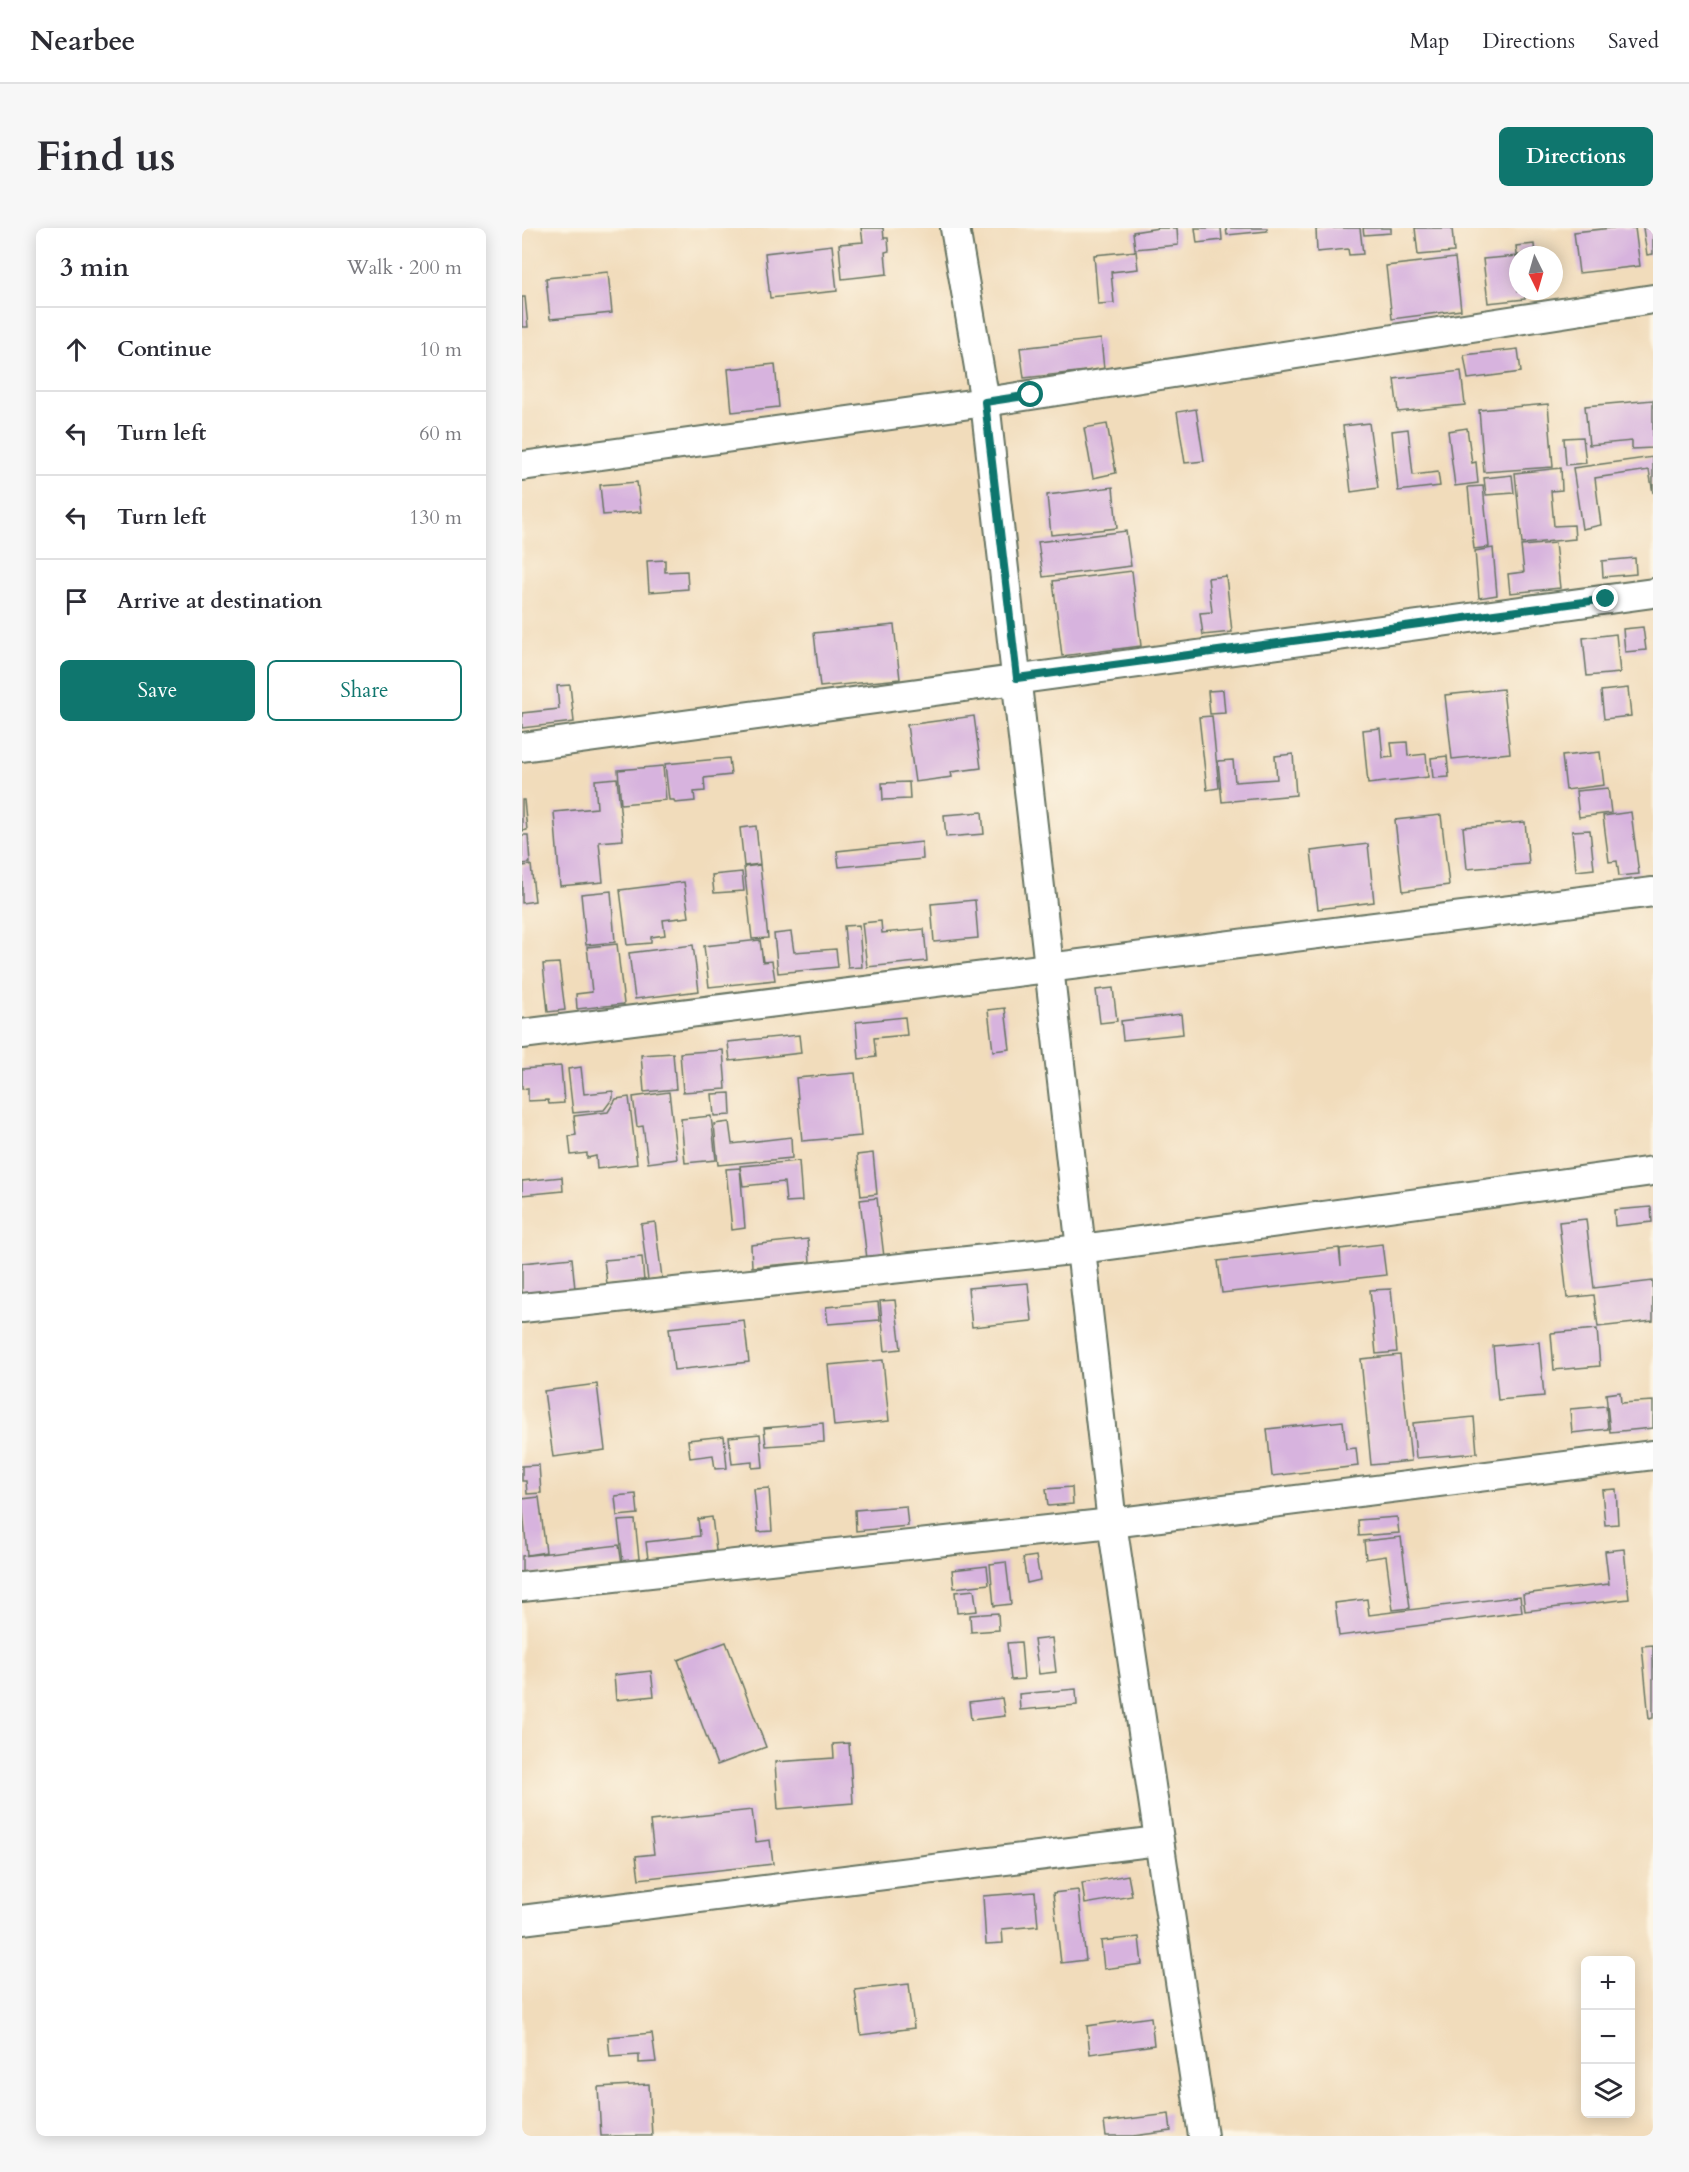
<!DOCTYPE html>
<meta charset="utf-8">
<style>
:root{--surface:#fff;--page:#f7f7f7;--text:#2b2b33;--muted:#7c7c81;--line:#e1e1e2;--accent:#0f766e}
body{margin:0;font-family:Cardo,serif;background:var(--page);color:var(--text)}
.controls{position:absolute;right:18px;bottom:18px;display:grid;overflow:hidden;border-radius:9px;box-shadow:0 3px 15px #0003}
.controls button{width:54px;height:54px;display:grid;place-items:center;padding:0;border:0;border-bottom:2px solid var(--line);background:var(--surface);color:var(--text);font:30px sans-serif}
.compass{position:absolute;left:987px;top:18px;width:54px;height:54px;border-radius:50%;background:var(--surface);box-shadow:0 3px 15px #0003;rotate:175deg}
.stop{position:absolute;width:18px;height:18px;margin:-14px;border:4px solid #0f766e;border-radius:50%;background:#fff}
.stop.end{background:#0f766e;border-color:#fff;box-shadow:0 2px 6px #0008}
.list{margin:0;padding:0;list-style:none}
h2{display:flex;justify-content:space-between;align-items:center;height:78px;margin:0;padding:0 24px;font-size:26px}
h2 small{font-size:20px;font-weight:400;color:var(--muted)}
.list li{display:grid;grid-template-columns:39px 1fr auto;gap:18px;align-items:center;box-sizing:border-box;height:84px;padding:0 24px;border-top:2px solid var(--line)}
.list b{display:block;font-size:22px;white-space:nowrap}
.list em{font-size:20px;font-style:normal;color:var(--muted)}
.actions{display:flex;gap:12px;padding:18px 24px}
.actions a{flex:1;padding:14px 0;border:2px solid var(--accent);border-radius:9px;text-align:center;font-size:21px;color:var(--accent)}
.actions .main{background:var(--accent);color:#fff}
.icon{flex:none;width:33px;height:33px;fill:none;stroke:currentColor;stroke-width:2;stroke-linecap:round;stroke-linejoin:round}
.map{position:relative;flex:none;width:1131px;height:1908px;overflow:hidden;border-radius:9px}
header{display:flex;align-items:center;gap:36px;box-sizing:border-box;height:84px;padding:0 30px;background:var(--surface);border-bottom:2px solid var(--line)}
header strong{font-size:28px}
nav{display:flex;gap:33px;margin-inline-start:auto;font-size:21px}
.intro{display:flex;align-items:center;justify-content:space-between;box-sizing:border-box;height:144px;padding:0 36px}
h1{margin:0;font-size:42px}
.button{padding:15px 27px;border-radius:9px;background:var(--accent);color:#fff;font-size:21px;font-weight:700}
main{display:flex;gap:36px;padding:0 36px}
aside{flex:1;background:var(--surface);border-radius:9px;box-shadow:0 3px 15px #0003}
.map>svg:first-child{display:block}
.building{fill:#d7b3de}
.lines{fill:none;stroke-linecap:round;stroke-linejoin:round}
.street-casing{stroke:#687563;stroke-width:32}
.street{stroke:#fff;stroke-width:28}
.route{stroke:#0f766e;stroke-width:8}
</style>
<header>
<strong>Nearbee</strong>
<nav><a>Map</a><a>Directions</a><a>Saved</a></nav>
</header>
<div class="intro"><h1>Find us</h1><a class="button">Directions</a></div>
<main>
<aside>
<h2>3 min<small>Walk · 200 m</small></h2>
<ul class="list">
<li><svg class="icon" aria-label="ahead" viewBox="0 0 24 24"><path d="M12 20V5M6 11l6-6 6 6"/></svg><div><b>Continue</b></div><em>10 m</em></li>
<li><svg class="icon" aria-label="left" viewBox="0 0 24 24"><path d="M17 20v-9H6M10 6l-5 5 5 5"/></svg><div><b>Turn left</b></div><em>60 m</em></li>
<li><svg class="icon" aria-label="left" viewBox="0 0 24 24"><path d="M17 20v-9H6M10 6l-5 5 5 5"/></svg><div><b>Turn left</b></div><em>130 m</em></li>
<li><svg class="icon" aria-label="arrive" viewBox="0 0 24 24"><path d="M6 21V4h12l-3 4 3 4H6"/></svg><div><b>Arrive at destination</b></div></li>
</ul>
<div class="actions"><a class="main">Save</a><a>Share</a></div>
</aside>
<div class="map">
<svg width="1131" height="1908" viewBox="0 0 1131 1908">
<rect width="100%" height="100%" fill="#fcf5e5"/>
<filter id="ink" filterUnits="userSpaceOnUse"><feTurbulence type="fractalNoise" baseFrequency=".0167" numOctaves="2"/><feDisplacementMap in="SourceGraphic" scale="12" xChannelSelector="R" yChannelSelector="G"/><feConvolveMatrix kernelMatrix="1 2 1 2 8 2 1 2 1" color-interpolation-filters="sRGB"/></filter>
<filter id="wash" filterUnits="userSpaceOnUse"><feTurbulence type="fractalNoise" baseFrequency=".008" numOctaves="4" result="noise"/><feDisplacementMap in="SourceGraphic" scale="24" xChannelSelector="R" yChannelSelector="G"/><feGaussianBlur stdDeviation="1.35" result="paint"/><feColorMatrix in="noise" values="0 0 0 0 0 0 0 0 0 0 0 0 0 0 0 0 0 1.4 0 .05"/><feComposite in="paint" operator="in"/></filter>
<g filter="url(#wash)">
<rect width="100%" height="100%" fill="#f1dcbb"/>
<g id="blocks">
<g class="building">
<path d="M339,0H361L362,10H366L367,23L363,24L365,46L320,51L317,16L341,14Z"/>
<path d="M637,0H655L656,17L613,21L611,4Z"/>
<path d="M673,0H699L700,12L675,15Z"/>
<path d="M704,0H745V3L705,7Z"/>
<path d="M806,0H838L841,26L827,27L826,21L795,24L794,1Z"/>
<path d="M841,0H869V5L842,7Z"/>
<path d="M893,0H930L932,24L896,27Z"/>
<path d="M1090,0H1113L1118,38L1057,45L1052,4Z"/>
<path d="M1121,0H1131V26L1125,27Z"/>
<path d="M1012,16L1013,27H995L994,18Z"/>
<path d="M310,17L315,63L248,70L243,25Z"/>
<path d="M614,23L616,41L589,44L592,75L576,76L572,27Z"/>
<path d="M996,28V63H1002L1003,71L966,75L961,31Z"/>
<path d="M933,30L939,82L870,91L864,38Z"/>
<path d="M86,44L90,85L28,91L24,50Z"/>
<path d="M0,69H3L6,99H0Z"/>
<path d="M579,111L582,141L502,150L498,120Z"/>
<path d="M996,121L999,144L946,151L942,127Z"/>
<path d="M253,136L257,179L210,184L206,141Z"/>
<path d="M939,143L943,177L876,184L872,151Z"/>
<path d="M1131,172V220L1110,221V213L1067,217L1063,178Z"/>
<path d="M1026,176L1031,239L962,244L957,182Z"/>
<path d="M674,181L682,233L663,235L655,184Z"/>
<path d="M847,195L856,260L829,264L821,198Z"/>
<path d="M585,196L594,245L571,250L562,200Z"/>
<path d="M945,200L950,235L954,234L956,255L933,258L926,203Z"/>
<path d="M886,201L891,247L916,244L918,258L876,263L870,203Z"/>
<path d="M1061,209L1064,235L1044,237L1042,210Z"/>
<path d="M1131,229V265L1127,242L1073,250L1079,297L1060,301L1051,240Z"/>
<path d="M1039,240L1040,262L1029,263L1032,298L1052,297L1053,311L1000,316L993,245Z"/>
<path d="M990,247L992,265L964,267L962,250Z"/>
<path d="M115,254L119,284L81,287L78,257Z"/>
<path d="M961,258L967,319L952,321L946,259Z"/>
<path d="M591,259L595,300L529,307L525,267Z"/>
<path d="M604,303L609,338L521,349L516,314Z"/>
<path d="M1033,315L1038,360L988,365L986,346L1002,344L999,318Z"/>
<path d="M971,320L975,367L957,370L953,323Z"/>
<path d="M1113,330L1114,346L1081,349L1080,333Z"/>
<path d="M143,332V344L165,343L166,361L127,364L125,333Z"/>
<path d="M610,343L619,418L540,428L531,353Z"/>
<path d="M704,348L710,404L681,407L678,385L690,384L686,350Z"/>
<path d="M372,397L378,451L298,459L292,405Z"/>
<path d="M1121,399L1124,422L1103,424L1101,401Z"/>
<path d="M1094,406L1098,445L1065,448L1061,410Z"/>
<path d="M48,457L52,494L0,500V485L37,481L35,458Z"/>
<path d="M1106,460L1109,488L1082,491L1079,463Z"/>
<path d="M981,461L988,525L930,531L923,467Z"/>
<path d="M701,462L703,485L688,486L686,463Z"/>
<path d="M452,488L459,540L429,544L430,549L393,554L385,497Z"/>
<path d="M690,488L697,560L685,562L677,489Z"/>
<path d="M858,500L861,530L871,529L869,515L885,514L886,528L904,526L906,549L846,556L841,502Z"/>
<path d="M1078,524L1082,557L1044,562L1040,528Z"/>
<path d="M771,526L774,567L700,574L696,533L711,532L713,554L755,551L753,528Z"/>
<path d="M925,528L927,549L911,550L909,530Z"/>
<path d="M207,530L209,547L182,550L183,563L172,564L173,573L153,575L152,572H147L143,536Z"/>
<path d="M141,538L144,572L99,576L96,542Z"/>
<path d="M95,550L101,612L77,614L81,654L38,658L32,584L75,580L73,552Z"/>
<path d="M387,554L388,571L361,572L360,555Z"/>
<path d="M1086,560L1089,585L1057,589L1054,563Z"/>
<path d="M0,572H2L5,602L0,603Z"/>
<path d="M460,584L462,606L424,609L422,587Z"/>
<path d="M1109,584L1117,646L1097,648L1095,633L1087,634L1081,588Z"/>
<path d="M919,587L927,657L881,663L873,592Z"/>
<path d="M1003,594L1007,636L945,641L941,599Z"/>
<path d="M234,598L238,636L222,638L218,600Z"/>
<path d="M1068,602L1072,641L1054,643L1050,603Z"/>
<path d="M0,607H6L8,635L0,636Z"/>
<path d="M400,614L401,631L317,639L315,623Z"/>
<path d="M846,616L852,674L796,681L789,623Z"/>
<path d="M9,637L13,673L0,675V638Z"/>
<path d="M238,637L246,710L230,711L222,639Z"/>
<path d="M220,644L222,663L192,665L190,647Z"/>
<path d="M162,654L167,689L141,692L143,707L129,709V715L105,717L98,662Z"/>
<path d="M89,663L93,714L64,717L59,666Z"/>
<path d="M453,672L456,710L412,714L409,676Z"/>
<path d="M359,693L360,705L402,701L405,733L345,739L340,695Z"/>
<path d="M337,697L340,739L326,740L322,698Z"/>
<path d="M269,704L272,724L314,721L316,739L256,745L252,706Z"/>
<path d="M238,712L241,734L250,733L253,752L187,759L182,718Z"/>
<path d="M95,716L102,776L55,781L54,766L70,764L65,719Z"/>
<path d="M171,717L177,763L113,771L107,725Z"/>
<path d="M37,735L43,782L26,784L21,736Z"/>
<path d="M591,760L595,793L578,795L574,762Z"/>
<path d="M483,780L488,821L471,823L466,782Z"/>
<path d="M659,786L661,806L601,812L599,793Z"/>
<path d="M383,789L385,807L352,810L354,829L337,831L334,794Z"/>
<path d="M277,807L279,825L208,833L206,814Z"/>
<path d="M201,822L204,861L161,864L158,825Z"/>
<path d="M151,825L154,861L122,864L119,827Z"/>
<path d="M39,838L42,875L27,876L26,872L6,873V860L0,861V841Z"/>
<path d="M59,839L62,866L91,863V870L82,882L51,885L46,841Z"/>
<path d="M333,845L339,908L280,913L274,850Z"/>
<path d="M147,864L155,931L126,935L121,898L115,899L111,869Z"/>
<path d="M208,865L209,887L192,888L190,866Z"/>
<path d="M107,869L115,936L75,941L74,928L65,930V925L49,927L47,908L54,907L52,888L86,884L94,871Z"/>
<path d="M189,888L194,932L163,935L159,891Z"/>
<path d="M207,894L210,916L269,909L270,930L196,937L192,896Z"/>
<path d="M351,925L355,966L339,968L335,927Z"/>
<path d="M277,933L280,973L264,974L262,954L221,958L218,938Z"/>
<path d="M218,940L223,1000L210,1002L204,941Z"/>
<path d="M40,949L41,963L0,967V953Z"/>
<path d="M355,970L362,1029L345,1031L338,972Z"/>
<path d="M1129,979L1130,994L1093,998L1092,982Z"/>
<path d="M1064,991L1072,1060L1131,1053V1093L1076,1099L1072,1067L1045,1070L1037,994Z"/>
<path d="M133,994L140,1050L126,1052L119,996Z"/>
<path d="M286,1011L288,1034L230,1039L229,1017Z"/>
<path d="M860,1016L864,1047L700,1065L696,1033L817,1020L819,1038L818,1021Z"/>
<path d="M120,1029L122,1053L85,1056L82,1032Z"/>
<path d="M50,1030L53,1061L0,1066V1035Z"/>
<path d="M506,1055L510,1093L450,1099L446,1060Z"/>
<path d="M869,1061L875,1124L854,1126L848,1062Z"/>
<path d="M373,1072L379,1121L363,1123L358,1073Z"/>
<path d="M356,1074L358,1092L306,1096L304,1079Z"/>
<path d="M222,1092L227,1134L152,1142L147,1100Z"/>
<path d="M1075,1101L1078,1138L1032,1142L1029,1105Z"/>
<path d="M1017,1114L1022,1168L976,1172L971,1118Z"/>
<path d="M878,1127L889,1233L849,1237L839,1131Z"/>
<path d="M361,1132L367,1193L312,1198L306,1137Z"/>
<path d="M75,1156L83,1222L31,1229L22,1163Z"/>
<path d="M1098,1164L1099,1175L1131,1173V1200L1088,1204L1084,1166Z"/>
<path d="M1084,1178L1086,1201L1050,1205L1048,1181Z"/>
<path d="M952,1189L955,1225L894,1230L891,1195Z"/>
<path d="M821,1193L824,1221L834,1220L836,1238L750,1248L745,1201Z"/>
<path d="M301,1195L302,1214L244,1218L242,1200Z"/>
<path d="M238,1206L241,1239L230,1240V1234L210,1236L207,1209Z"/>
<path d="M202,1208L205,1240L193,1241L191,1227L168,1230L166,1212Z"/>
<path d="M17,1237L19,1265L5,1266L4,1253H0V1238Z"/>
<path d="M550,1259L551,1276L526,1278L524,1261Z"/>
<path d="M247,1260L250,1303L236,1304L232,1261Z"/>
<path d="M1094,1261L1096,1296L1083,1297L1080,1262Z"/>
<path d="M114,1266L116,1286L95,1288L93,1268Z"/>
<path d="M17,1269L24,1324L5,1327L0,1271Z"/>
<path d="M384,1278L386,1298L334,1303L333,1282Z"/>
<path d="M190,1289L194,1322L126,1331L124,1314L178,1308L176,1291Z"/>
<path d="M875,1289L877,1305L837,1308L836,1292Z"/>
<path d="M113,1292L118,1340L102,1342L96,1293Z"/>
<path d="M879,1309L888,1380L871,1382L864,1328L844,1331L842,1313Z"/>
<path d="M97,1317L100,1336L0,1348V1328Z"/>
<path d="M1102,1321L1107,1371L1003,1383L1001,1366L1087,1356L1083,1323Z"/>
<path d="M514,1328L518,1352L505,1355L501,1330Z"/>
<path d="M484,1334L489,1376L472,1378L468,1336Z"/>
<path d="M465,1338L467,1356L432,1360L430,1342Z"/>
<path d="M452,1362L455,1383L435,1385L433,1364Z"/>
<path d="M998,1368L1000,1384L817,1408L813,1375L845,1371L847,1387Z"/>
<path d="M476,1385L477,1402L449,1404L448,1387Z"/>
<path d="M530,1410L534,1444L517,1446L512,1412Z"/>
<path d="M204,1414L244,1519L195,1537L156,1432Z"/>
<path d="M499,1414L502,1451L489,1452L485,1415Z"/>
<path d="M1131,1417V1490L1127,1491L1120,1418Z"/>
<path d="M129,1443L132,1468L94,1472L92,1447Z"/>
<path d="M554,1461L555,1477L498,1482L497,1466Z"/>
<path d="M480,1470L483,1488L449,1492L447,1474Z"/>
<path d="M327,1515L331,1575L256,1581L253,1534L312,1530L311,1516Z"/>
<path d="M230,1582L234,1614L248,1612L251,1636L117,1651L114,1628L132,1626L128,1593Z"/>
<path d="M606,1647L610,1668L563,1676L560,1655Z"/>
<path d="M556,1662L564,1732L539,1735L531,1665Z"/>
<path d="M513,1664L516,1698L480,1701L481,1715L464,1716L461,1668Z"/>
<path d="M617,1709L620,1736L582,1741L579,1713Z"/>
<path d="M387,1756L392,1800L339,1807L333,1762Z"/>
<path d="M629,1789L632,1817L568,1826L565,1798Z"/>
<path d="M130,1805L134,1834L117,1835V1827L88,1829L86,1809Z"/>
<path d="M127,1856L130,1908H79L76,1859Z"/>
<path d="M647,1886L649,1903L611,1908H584L582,1894Z"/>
</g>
</g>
</g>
<g filter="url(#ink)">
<use href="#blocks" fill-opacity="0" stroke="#687563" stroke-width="1.5"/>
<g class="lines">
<defs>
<g id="street">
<path d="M433,0L463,174L590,1295L681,1908"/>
<path d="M0,238L463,174L1131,71"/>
<path d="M0,519L1131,365"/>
<path d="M0,806L1131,664"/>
<path d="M0,1080L559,1021L1131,943"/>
<path d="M0,1359L590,1295L1131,1227"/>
<path d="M0,1692L636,1613"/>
</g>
</defs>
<use href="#street" class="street-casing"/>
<use href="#street" class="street"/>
</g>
</g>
<g class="lines" filter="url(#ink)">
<path class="route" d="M509,167L463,174L495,450L1084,371"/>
</g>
</svg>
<div class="controls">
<button>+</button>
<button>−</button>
<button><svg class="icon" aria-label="layers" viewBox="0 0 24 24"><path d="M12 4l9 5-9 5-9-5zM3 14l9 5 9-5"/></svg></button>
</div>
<svg class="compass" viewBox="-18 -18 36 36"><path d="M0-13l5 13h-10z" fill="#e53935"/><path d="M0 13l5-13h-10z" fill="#7c7c81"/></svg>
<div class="stop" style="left:509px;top:167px"></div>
<div class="stop end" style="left:1084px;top:371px"></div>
</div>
</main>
